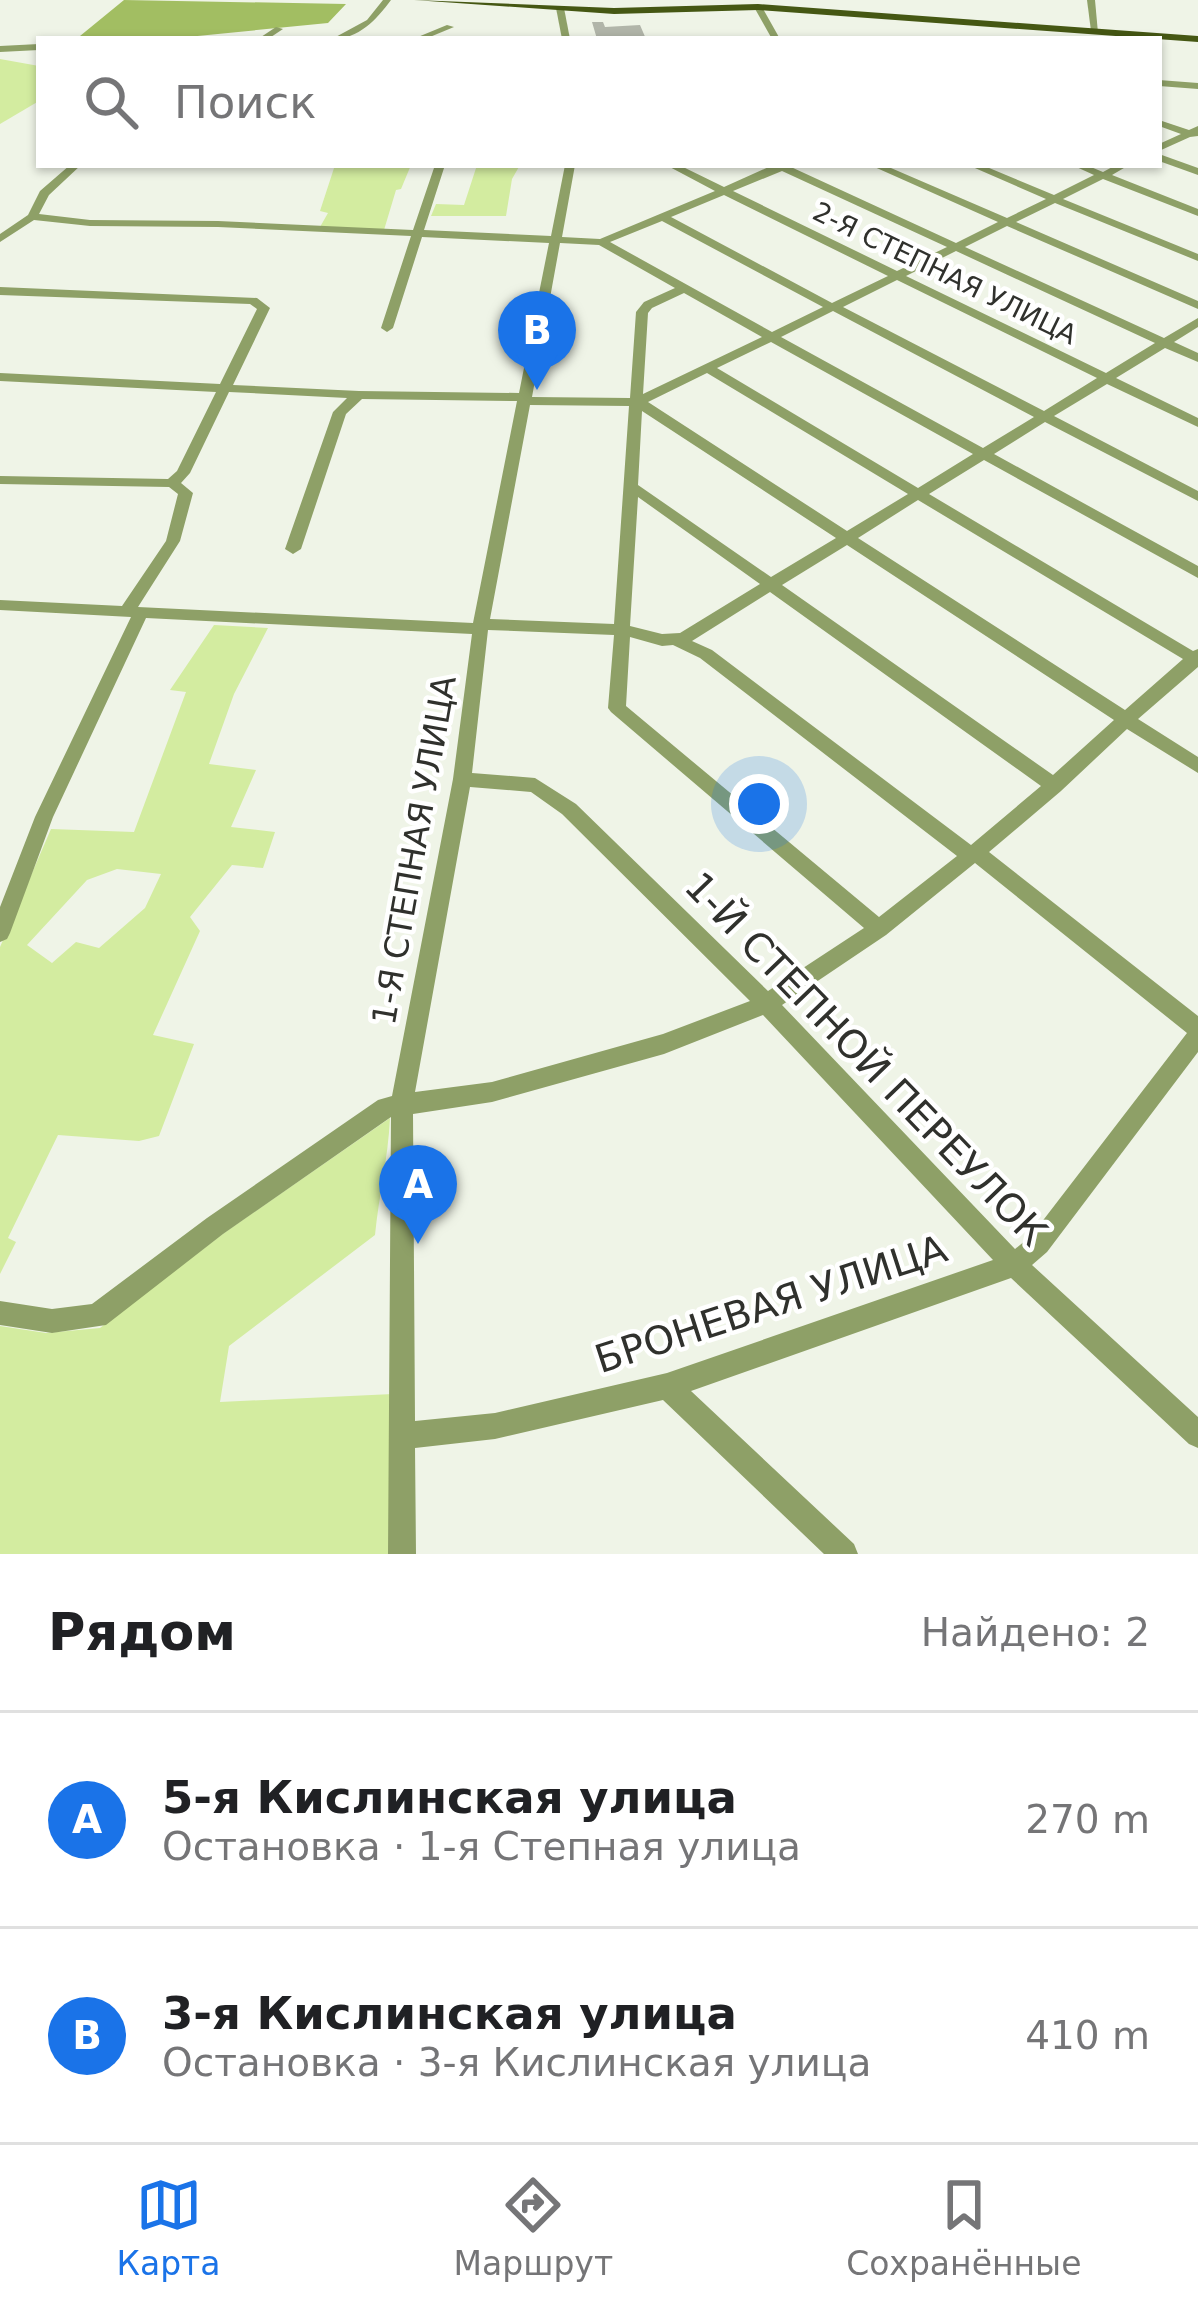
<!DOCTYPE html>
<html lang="ru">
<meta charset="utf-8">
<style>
:root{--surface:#fff;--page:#f6f6f6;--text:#202124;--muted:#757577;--line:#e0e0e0;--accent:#1a73e8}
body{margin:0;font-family:"DejaVu Sans",sans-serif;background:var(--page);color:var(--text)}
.you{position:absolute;left:759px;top:804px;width:42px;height:42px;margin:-30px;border:9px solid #fff;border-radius:50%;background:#1a73e8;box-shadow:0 0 0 18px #1a73e833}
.badge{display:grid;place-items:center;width:78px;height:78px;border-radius:50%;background:var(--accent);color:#fff;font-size:39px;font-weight:700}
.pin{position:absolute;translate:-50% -99px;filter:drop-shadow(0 3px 6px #0008)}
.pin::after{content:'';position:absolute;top:63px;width:42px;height:36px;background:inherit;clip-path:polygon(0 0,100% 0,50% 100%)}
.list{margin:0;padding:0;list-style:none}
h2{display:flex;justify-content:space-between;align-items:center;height:156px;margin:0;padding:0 48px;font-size:51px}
h2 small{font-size:39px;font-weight:400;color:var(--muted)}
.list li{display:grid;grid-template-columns:78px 1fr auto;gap:36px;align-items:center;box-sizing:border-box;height:216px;padding:0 48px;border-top:3px solid var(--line)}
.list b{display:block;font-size:45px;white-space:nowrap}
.list p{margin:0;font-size:39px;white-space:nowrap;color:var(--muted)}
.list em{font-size:39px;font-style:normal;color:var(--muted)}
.icon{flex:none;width:66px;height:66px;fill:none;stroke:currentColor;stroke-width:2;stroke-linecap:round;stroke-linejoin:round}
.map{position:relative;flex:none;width:1198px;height:1554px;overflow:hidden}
.search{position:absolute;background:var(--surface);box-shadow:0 3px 9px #0004;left:36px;right:36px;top:36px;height:132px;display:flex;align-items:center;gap:30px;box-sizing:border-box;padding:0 42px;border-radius:0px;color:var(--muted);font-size:45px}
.sheet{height:588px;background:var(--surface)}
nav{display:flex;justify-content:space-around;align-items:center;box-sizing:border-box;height:168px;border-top:3px solid var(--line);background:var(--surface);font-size:33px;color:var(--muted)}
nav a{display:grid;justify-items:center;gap:6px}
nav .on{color:var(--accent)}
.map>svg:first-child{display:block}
.green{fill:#d3eca0;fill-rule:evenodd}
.forest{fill:#a2be62}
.building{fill:#b1b5a9}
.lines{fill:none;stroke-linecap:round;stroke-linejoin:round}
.minor{fill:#8ea067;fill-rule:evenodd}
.major{fill:#455713;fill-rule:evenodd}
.labels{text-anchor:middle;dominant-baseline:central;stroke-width:9;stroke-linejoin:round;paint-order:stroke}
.far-street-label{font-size:27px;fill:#30312d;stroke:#fff}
.street-label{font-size:33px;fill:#30312d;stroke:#fff}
.near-street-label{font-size:39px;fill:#30312d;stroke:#fff}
</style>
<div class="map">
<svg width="1198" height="1554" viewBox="0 0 1198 1554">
<rect width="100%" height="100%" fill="#eff4e7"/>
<g class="green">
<path d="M0,59L39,66V101L0,124Z"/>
<path d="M335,165H411L401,189L396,190L384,230L320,227L328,213L320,211Z"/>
<path d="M477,165H520L512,179L506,216H431L436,204L464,205Z"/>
<path d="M214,625L268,628L234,694L209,764L256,770L231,827L275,832L263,868L232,865L190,917L200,931L153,1035L194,1044L159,1136L139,1141L58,1135L8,1238L16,1242L0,1274V947L51,829L134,832L186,692L170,690ZM117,869L161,874L145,908L99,948L76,942L52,963L27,945L87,880Z"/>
<path d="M390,1118C388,1159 379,1195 375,1235L229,1346L220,1402L393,1394L391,1554H0V1326L46,1333L100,1328L224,1233Z"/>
</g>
<path class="forest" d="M124,0L346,4L328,23L167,39H67L80,36Z"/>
<path class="building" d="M592,22H603L605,27L640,25L646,39H597Z"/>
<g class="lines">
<g class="minor">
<path d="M383,0H391C376,20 359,39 332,39L367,20Z"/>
<path d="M1087,0H1095L1098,33L1091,31Z"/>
<path d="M758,5L762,7L780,39H772L754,7Z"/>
<path d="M560,6L564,8L570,39H562L556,8Z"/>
<path d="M447,25L454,27L425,39H413Z"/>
<path d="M276,27L283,29L268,39H258Z"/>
<path d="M39,44V50L0,52V46Z"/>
<path d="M1159,80L1198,83V89L1159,86Z"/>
<path d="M1159,120L1189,130L1198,126V136L1190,137L1159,151V144L1181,134L1159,126Z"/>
<path d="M1159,154L1198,168V175L1159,161Z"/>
<path d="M70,165H81L49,195L39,214L90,220L218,221L413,230L435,165H445L424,230L551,236L565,165H575L562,237L600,239L715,191L666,165H679L724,187L773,165H792L791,167L956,243L998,222L870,165H884L1007,218L1046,199L968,165H982L1054,195L1094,175L1072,165H1086L1103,172L1116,165H1129L1112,175L1198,209V216L1103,179L1063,199L1198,254V261L1055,203L1016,222L1198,301V309L1007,226L965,247L1164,338L1198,318V327L1174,342L1198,353V362L1165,348L1116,378L1198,418V427L1107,384L1054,416L1198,491V501L1045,422L994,454L1198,566V578L984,460L929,494L1193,651L1198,649V667L1138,719L1198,757V773L1127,729L1061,791L989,852L1198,1016V1052L1047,1252L1032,1265L1198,1417V1448L1189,1444L1011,1278L691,1391L854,1544L858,1554H824L663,1400L495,1439L415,1448L416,1554H388L391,1117L223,1234L106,1325L52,1333L0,1325V1301L52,1309L92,1304L207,1218L378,1100L392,1096L453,779L472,634L146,618L53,817L10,933L7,939L0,942V907L35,817L131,617L0,610V600L122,606L166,541L178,494L169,487L0,484V476L168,479L177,471L216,392L0,381V373L220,384L257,309L250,304L0,295V287L257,298L270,308L233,385L359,391L519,393L549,243L422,237L393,328L387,332L381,328L411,236L218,227L90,226L34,220L0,242V234L28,215L40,191ZM782,171L947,247L897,271L733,191ZM724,195L888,276L832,303L671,217ZM662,221L823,307L772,332L610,242ZM560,243L599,245L675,288L644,302L636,312L630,398L532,397ZM956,251L1155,343L1106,373L906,276ZM897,280L1097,378L1044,411L843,307ZM684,293L762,337L643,394L648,313L652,308ZM833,311L1034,417L983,448L781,337ZM771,342L973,454L918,488L717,368ZM707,373L908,494L847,531L648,402ZM229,392L347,398L333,412L285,549L293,554L301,549L346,414L362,399L517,401L473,623L138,607L180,541L193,493L181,483L190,473ZM530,405L629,406L614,624L490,619ZM642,411L836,538L771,577L638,485ZM638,497L760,584L680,633L662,634L630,626ZM918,500L1183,659L1125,710L858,538ZM847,545L1114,720L1053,775L782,585ZM770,592L1041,786L971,845L712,650L692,641ZM488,630L614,635L608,708L611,712L864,928L768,991L576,804L535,778L472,773ZM630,637L662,646L673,645L700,658L957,856L879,917L626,706ZM470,787L531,792L562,814L750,1001L663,1034L492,1082L415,1092ZM975,863L1187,1033L1031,1236L1015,1249L782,1005L886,935ZM763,1015L993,1260L667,1373L495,1413L415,1421L413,1114L492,1102L664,1054Z"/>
</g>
<path class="major" d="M414,0L614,8L758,4L1198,36V42L758,10L614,14Z"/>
</g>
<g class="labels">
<g class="far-street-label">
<text transform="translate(945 273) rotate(26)">2-Я СТЕПНАЯ УЛИЦА</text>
</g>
<g class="street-label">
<text transform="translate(414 850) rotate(-80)">1-Я СТЕПНАЯ УЛИЦА</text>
</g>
<g class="near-street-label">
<text transform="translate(866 1059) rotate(46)">1-Й СТЕПНОЙ ПЕРЕУЛОК</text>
<text transform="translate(771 1304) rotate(-18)">БРОНЕВАЯ УЛИЦА</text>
</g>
</g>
</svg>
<div class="you"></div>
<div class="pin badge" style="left:418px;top:1244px">A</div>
<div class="pin badge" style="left:537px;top:390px">B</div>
<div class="search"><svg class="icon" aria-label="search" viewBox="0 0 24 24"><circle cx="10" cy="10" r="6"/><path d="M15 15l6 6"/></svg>Поиск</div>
</div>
<section class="sheet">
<h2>Рядом<small>Найдено: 2</small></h2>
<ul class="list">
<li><span class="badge">A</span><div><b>5-я Кислинская улица</b><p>Остановка · 1-я Степная улица</p></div><em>270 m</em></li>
<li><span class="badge">B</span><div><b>3-я Кислинская улица</b><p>Остановка · 3-я Кислинская улица</p></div><em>410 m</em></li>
</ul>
</section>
<nav>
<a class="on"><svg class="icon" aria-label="map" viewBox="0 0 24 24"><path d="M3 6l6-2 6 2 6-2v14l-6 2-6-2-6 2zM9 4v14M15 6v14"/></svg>Карта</a>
<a><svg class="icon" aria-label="directions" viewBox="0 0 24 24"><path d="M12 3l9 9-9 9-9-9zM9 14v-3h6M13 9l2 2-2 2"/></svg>Маршрут</a>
<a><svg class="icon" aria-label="saved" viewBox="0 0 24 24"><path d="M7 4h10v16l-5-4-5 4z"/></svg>Сохранённые</a>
</nav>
